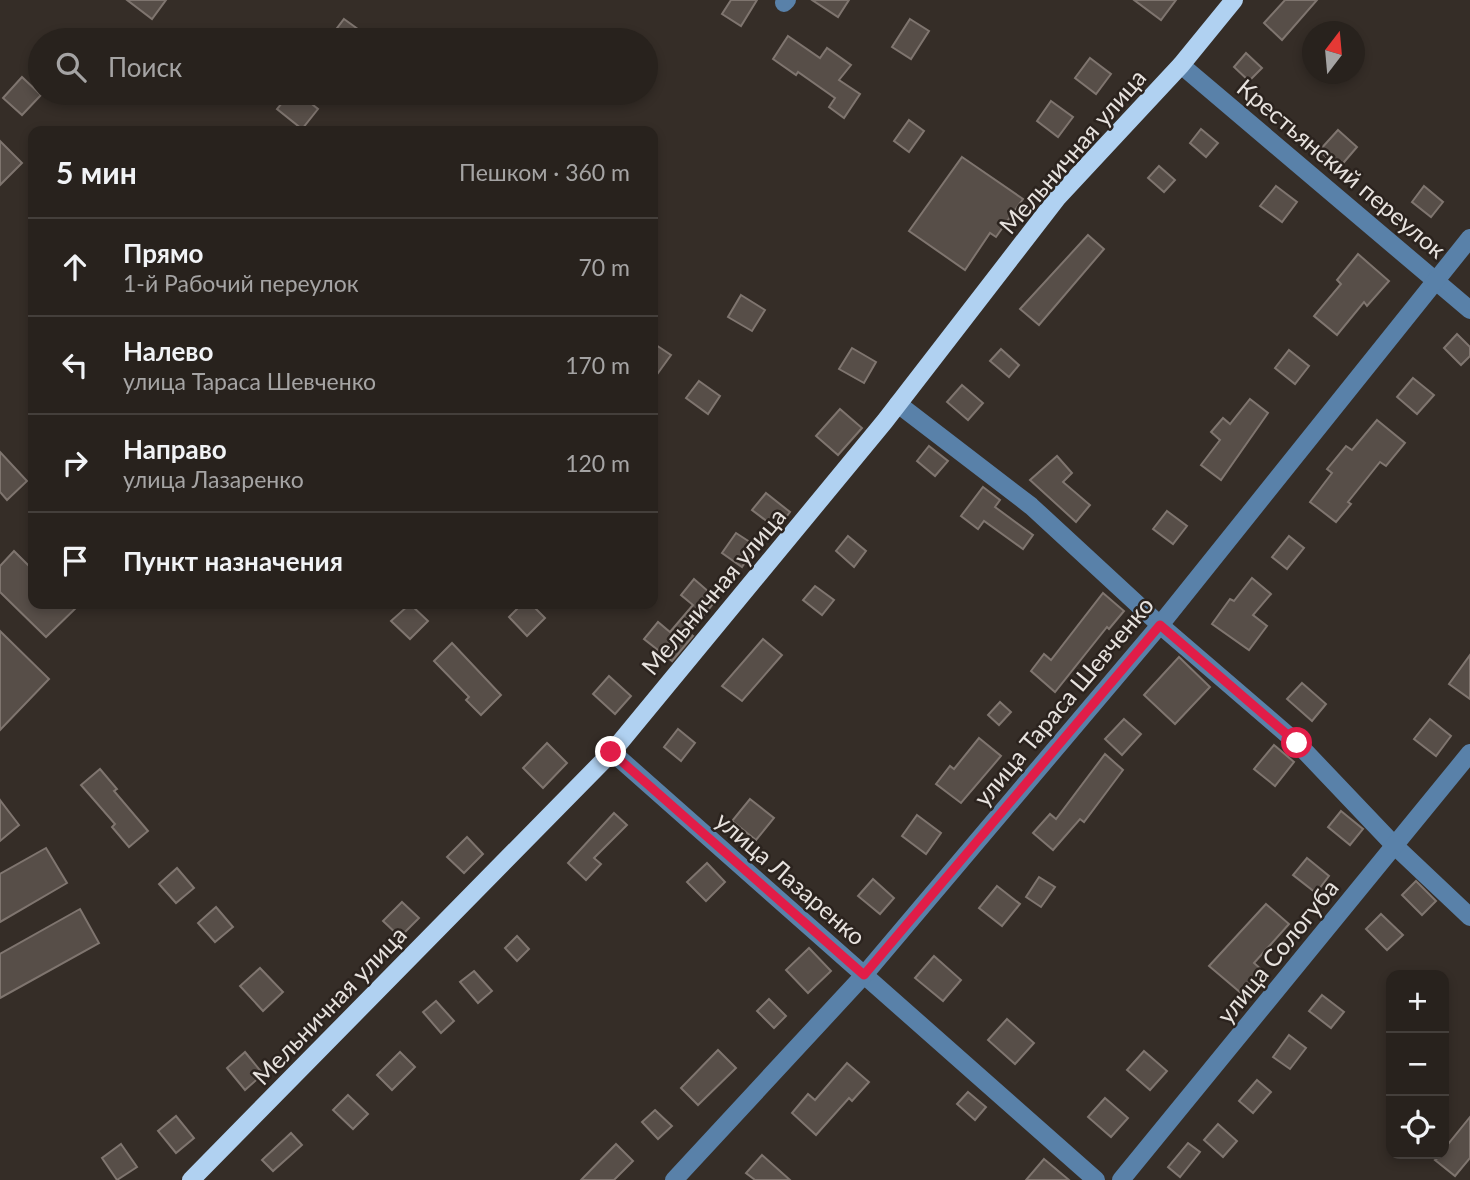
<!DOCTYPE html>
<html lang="ru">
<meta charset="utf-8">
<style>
:root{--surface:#28221d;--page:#302a26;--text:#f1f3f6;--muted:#a5a4a4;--line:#443f3b}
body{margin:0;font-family:Lato,sans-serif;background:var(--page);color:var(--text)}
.controls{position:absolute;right:21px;bottom:21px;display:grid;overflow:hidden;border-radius:14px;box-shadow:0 4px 10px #0003}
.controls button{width:63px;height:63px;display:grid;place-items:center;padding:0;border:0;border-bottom:2px solid var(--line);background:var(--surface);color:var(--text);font:35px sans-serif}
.compass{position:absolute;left:1302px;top:21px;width:63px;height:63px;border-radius:50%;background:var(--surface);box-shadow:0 4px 10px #0003;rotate:16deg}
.stop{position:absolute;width:21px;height:21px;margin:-16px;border:5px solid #e11d48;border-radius:50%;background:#fff}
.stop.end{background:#e11d48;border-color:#fff;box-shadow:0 2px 7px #0008}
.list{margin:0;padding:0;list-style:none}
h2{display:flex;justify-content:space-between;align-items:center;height:91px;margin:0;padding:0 28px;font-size:30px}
h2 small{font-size:23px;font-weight:400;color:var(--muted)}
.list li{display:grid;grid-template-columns:46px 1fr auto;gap:21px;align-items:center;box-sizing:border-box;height:98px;padding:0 28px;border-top:2px solid var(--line)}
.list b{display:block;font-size:26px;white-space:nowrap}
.list p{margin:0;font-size:23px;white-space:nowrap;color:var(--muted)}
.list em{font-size:23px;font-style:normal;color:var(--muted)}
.icon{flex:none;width:38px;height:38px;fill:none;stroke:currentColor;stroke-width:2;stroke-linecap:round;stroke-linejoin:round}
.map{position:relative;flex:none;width:1470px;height:1180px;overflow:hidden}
.search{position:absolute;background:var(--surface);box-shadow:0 4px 10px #0003;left:28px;top:28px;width:630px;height:77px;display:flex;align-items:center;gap:18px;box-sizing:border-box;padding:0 24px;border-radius:38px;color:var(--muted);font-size:26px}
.panel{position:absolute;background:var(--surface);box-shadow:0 4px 10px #0003;left:28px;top:126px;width:630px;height:483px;border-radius:14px}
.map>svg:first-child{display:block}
.building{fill:#574e48;stroke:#7f756f;stroke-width:2}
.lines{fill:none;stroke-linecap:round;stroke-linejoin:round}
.minor{stroke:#5981a9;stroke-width:18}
.major{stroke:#b0d1f1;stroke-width:18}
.route{stroke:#e11d48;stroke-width:9}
.labels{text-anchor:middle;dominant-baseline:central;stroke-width:5;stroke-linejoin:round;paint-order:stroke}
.street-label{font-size:24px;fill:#e7e2de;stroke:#2b231e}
</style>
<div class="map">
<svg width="1470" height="1180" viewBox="0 0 1470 1180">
<rect width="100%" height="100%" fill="#352d27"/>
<g class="building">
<path d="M127,0H166L152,19Z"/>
<path d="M731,0H757L741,26L722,14Z"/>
<path d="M812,0H849L838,17Z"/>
<path d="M1134,0H1176L1161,20Z"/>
<path d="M1285,0H1317L1282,40L1264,23Z"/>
<path d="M344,19L373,40H328Z"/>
<path d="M910,19L929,31L911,59L892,47Z"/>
<path d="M788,36L820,58L827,48L851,65L839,80L860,94L844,118L829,107L835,98L798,72L796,75L773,59Z"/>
<path d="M1246,53L1262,68L1249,81L1234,67Z"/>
<path d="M1090,58L1111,74L1096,94L1075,78Z"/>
<path d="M22,77L41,95L22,115L3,98Z"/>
<path d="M290,93H298L318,109L302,129L277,109Z"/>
<path d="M1051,101L1073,117L1058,137L1037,121Z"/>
<path d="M909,120L924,131L909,152L894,141Z"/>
<path d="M1201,129L1218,143L1206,157L1190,143Z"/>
<path d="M1338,130L1357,147L1339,168L1319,151Z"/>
<path d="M0,141L22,163L0,185Z"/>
<path d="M962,157L1023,199L996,237L990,233L965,270L909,231Z"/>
<path d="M1159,166L1175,180L1164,192L1148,178Z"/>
<path d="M1276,186L1297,202L1282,222L1260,206Z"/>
<path d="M1424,186L1443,202L1431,217L1412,202Z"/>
<path d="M1088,235L1104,249L1039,325L1020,309Z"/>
<path d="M1358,254L1389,281L1367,306L1364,302L1337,335L1314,316L1341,284L1337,280Z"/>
<path d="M741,295L765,310L752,331L728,317Z"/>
<path d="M1457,334L1470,347V356L1461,365L1444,348Z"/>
<path d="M653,343L671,355L653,380Z"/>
<path d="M852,348L876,362L864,383L839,369Z"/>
<path d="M1001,349L1019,365L1009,377L990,361Z"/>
<path d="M1289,350L1309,366L1295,384L1275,368Z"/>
<path d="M1413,378L1434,395L1417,414L1397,397Z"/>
<path d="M699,381L720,396L708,414L686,398Z"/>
<path d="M962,385L983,403L968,420L947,402Z"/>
<path d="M1250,399L1268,413L1221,480L1201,465L1220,440L1211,432L1223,418L1230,424Z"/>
<path d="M840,409L862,428L838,455L816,436Z"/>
<path d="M1377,420L1405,443L1386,466L1380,462L1348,502L1351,504L1336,522L1310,502L1332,473L1327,469L1346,446L1352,450Z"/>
<path d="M929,446L948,461L935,476L917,461Z"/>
<path d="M0,452L27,481L7,500L0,492Z"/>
<path d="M1057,456L1072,473L1063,482L1090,505L1076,522L1030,480Z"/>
<path d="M983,487L1000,500L995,507L1033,535L1023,549L984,521L978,529L961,516Z"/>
<path d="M766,493L790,512L777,529L752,510Z"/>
<path d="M1167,511L1187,526L1173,544L1153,529Z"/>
<path d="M736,533L756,546L742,567L722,553Z"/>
<path d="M848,536L866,551L854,567L836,551Z"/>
<path d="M1289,536L1304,548L1287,569L1272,557Z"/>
<path d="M14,551L33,570V604H80L46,637L0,592V566Z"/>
<path d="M1252,578L1271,594L1253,615L1267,626L1249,650L1212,624L1230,599L1234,601Z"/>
<path d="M694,579L717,599L689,633L693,636L672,661L644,639L658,622L670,632L693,605L681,595Z"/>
<path d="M815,586L834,600L822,615L803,600Z"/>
<path d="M1103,593L1124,611L1109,629L1107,627L1055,692L1031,671L1044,654L1051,660Z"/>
<path d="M410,604L428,621L410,639L391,621Z"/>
<path d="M522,604H531L545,618L527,636L509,617Z"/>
<path d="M0,631L49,679L0,730Z"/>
<path d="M763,639L782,655L742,701L722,686Z"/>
<path d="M452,643L501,695L481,715L466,700L469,697L434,661Z"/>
<path d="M1470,655V699L1449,684Z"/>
<path d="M1179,657L1210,687L1175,724L1144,695Z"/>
<path d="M609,676L631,696L615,714L593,694Z"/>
<path d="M1302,683L1326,704L1312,721L1287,699Z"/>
<path d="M1000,702L1011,712L999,725L988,715Z"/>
<path d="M1124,719L1141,734L1122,755L1105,739Z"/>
<path d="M1430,719L1451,736L1436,756L1414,739Z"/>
<path d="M678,729L695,743L681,761L664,747Z"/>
<path d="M979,738L1001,756L961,803L936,784L950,766L954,769Z"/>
<path d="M547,743L567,763L543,788L523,768Z"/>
<path d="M1274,745L1294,762L1275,786L1254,769Z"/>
<path d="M1105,754L1123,770L1084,822L1080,819L1053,850L1033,833L1050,814L1056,819Z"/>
<path d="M100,769L117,789L114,791L148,831L129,847L112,827L115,824L81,785Z"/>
<path d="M750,799L774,818L756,840L732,821Z"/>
<path d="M0,800L19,825L0,841Z"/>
<path d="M1341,811L1363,829L1350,845L1328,827Z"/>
<path d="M614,813L627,825L594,858L601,864L586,880L568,863Z"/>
<path d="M917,815L941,833L926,854L902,836Z"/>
<path d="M467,837L483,854L464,873L447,857Z"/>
<path d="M46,848L67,883L0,922V874Z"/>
<path d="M1307,858L1329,876L1316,893L1293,875Z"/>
<path d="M707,863L725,882L706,901L687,882Z"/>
<path d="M177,868L194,888L176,903L159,884Z"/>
<path d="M1039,877L1055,887L1041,907L1026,897Z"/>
<path d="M873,879L894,898L880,914L858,896Z"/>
<path d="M1416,881L1436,901L1422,915L1402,895Z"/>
<path d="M997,886L1020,904L1002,926L979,908Z"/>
<path d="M402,902L419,918L400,937L383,921Z"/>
<path d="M1266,904L1289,924L1254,963L1262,970L1241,993L1209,966Z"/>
<path d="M216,907L233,927L215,942L198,923Z"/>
<path d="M80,909L99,943L0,998V954Z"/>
<path d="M1381,914L1403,935L1387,950L1366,929Z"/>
<path d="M517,936L529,949L517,961L505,948Z"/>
<path d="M809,948L831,971L808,993L786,970Z"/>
<path d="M934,956L961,980L943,1001L915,978Z"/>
<path d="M260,968L283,992L263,1011L240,986Z"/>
<path d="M474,971L492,991L478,1003L460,982Z"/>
<path d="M1322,995L1344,1012L1331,1028L1309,1011Z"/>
<path d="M769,999L786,1016L774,1028L757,1011Z"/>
<path d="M436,1001L454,1021L441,1033L423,1012Z"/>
<path d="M1007,1019L1034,1043L1015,1064L988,1040Z"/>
<path d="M1289,1035L1306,1048L1290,1069L1273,1057Z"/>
<path d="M718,1050L736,1068L698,1105L681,1088Z"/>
<path d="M1144,1051L1167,1071L1150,1090L1127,1070Z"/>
<path d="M245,1052L263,1074L245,1090L227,1068Z"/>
<path d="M400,1052L415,1067L392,1090L377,1075Z"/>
<path d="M847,1063L869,1082L852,1101L849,1098L816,1135L792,1113L808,1094L815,1100Z"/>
<path d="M1257,1080L1271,1092L1253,1113L1239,1101Z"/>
<path d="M968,1092L986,1107L975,1120L957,1104Z"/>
<path d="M348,1095L368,1114L353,1129L333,1110Z"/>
<path d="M1105,1098L1128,1118L1111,1137L1088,1117Z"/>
<path d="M655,1110L672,1126L658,1139L642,1122Z"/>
<path d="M176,1116L194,1138L176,1153L158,1131Z"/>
<path d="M1470,1117V1158L1455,1176L1435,1160L1444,1154V1149Z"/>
<path d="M1218,1124L1237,1141L1223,1157L1204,1140Z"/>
<path d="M291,1133L302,1145L273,1171L262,1160Z"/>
<path d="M1188,1143L1200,1152L1180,1177L1168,1167Z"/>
<path d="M121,1144L137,1167L117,1180L102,1158Z"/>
<path d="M616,1144L633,1161L614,1180H581Z"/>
<path d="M762,1155L790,1180H755L746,1173Z"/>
<path d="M1044,1159L1069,1180H1026Z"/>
</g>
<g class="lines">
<g class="minor">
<path d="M784,3L787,0"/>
<path d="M1181,65L1470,310"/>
<path d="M898,404L1031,506L1160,625L1297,743L1395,846L1470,917"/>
<path d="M612,752L1096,1180"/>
<path d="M674,1180L864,975L1160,625L1470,238"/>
<path d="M1121,1180L1470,753"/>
</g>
<path class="major" d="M191,1180L612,752L885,421L1058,197L1181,65L1234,0"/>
</g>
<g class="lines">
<path class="route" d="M611,752L864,975L1160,625L1297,743"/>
</g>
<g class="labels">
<g class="street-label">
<text transform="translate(1072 151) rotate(-49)">Мельничная улица</text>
<text transform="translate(1342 168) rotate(40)">Крестьянский переулок</text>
<text transform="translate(713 591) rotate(-50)">Мельничная улица</text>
<text transform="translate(1063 701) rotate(-50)">улица Тараса Шевченко</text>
<text transform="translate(791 878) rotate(41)">улица Лазаренко</text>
<text transform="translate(1277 951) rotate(-51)">улица Сологуба</text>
<text transform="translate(329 1005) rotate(-46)">Мельничная улица</text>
</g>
</g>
</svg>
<div class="controls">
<button>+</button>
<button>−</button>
<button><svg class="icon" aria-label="locate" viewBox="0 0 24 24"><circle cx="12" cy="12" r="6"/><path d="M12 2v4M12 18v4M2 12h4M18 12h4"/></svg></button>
</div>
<svg class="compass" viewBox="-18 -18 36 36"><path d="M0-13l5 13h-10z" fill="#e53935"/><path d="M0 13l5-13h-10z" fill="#a5a4a4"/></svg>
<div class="stop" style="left:1297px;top:743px"></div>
<div class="stop end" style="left:611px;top:752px"></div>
<div class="search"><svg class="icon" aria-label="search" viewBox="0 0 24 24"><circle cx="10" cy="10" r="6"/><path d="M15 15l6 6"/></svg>Поиск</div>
<section class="panel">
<h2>5 мин<small>Пешком · 360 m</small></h2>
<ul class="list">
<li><svg class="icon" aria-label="ahead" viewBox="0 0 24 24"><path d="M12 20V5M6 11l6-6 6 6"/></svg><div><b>Прямо</b><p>1-й Рабочий переулок</p></div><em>70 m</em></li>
<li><svg class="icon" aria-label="left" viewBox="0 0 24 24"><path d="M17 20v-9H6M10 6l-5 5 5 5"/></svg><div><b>Налево</b><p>улица Тараса Шевченко</p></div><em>170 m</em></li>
<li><svg class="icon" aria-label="right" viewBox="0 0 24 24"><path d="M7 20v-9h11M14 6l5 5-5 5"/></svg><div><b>Направо</b><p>улица Лазаренко</p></div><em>120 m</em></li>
<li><svg class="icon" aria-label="arrive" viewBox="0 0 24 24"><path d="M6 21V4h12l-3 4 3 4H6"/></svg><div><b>Пункт назначения</b></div></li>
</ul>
</section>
</div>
